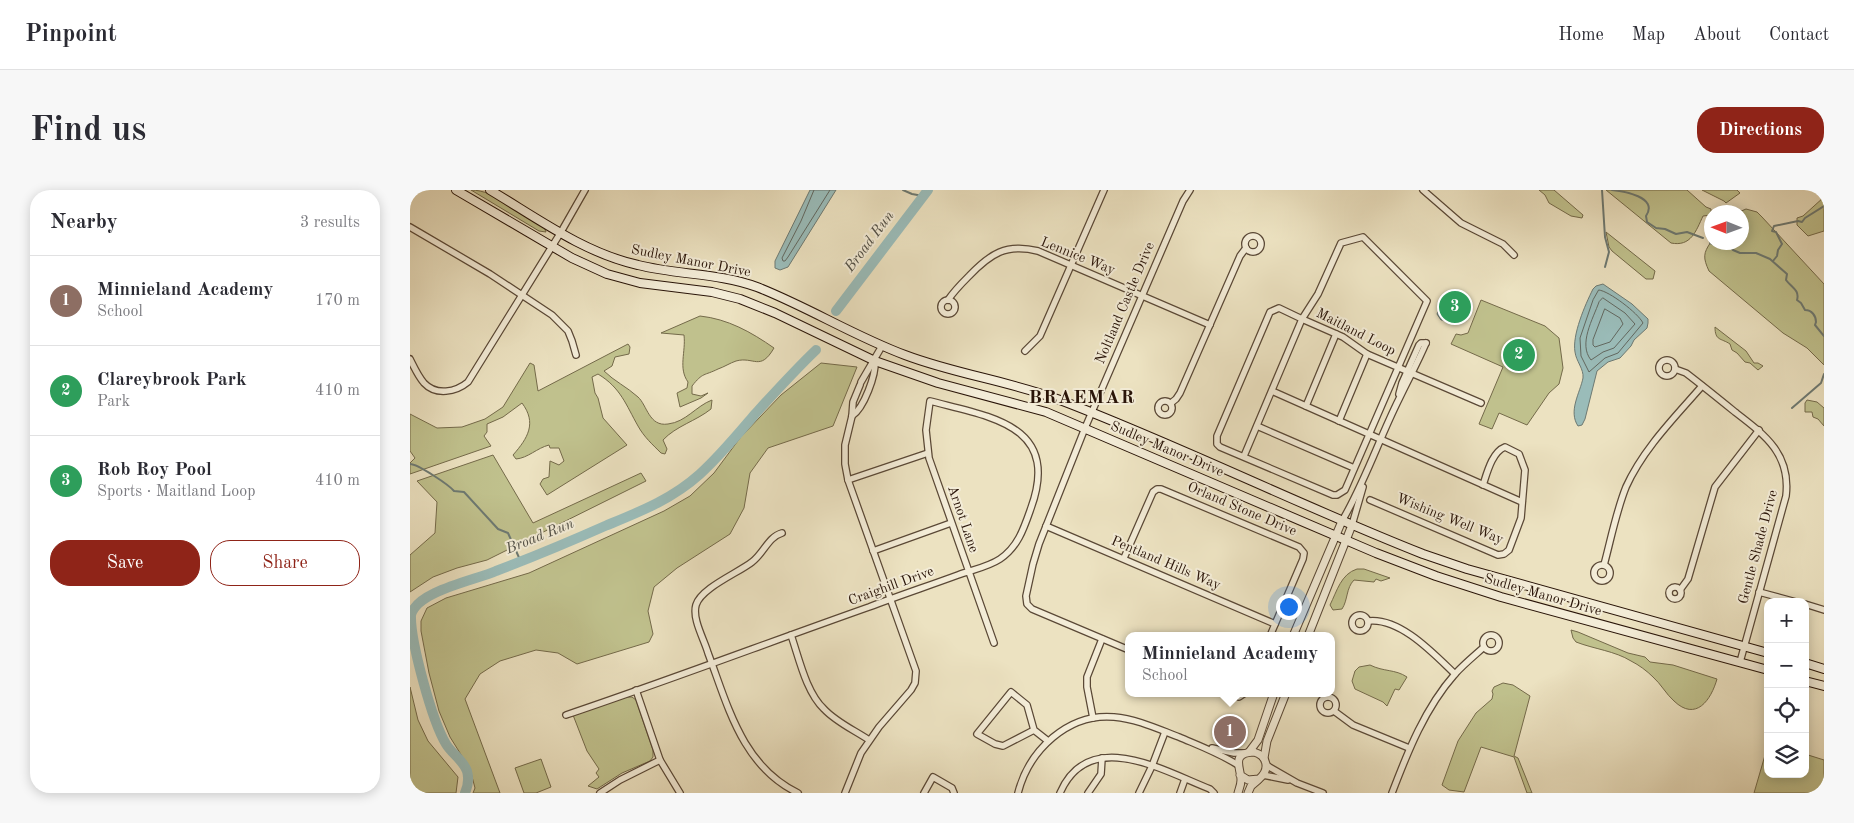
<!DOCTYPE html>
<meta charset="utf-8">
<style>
:root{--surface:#fff;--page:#f7f7f7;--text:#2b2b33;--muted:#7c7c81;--line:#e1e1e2;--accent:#8f2418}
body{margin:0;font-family:"Old Standard TT",serif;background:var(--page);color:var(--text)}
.controls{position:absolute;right:15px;bottom:15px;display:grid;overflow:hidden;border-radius:10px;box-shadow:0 2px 12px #0003}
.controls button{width:45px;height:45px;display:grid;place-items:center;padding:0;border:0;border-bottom:1px solid var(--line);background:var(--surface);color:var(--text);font:25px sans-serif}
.compass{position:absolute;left:1294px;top:15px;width:45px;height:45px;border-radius:50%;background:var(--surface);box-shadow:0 2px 12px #0003;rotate:271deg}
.you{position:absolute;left:878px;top:416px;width:18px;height:18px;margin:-12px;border:4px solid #fff;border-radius:50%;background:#1a73e8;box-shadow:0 0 0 8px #1a73e833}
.badge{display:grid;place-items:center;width:32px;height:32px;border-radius:50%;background:var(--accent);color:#fff;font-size:16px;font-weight:700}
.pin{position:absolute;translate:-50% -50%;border:2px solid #fff;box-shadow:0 1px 5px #0006}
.popup{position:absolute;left:715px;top:442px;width:210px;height:65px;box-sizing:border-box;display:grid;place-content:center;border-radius:10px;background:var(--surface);filter:drop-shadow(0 1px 4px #0005);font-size:16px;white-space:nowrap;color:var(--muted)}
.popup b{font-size:19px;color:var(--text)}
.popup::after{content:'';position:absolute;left:50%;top:100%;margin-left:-10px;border:10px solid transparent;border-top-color:var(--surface)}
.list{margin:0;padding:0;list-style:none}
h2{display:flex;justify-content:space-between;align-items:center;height:65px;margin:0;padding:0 20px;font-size:21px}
h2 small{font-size:16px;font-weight:400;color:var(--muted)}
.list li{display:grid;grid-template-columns:32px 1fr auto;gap:15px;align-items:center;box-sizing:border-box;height:90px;padding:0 20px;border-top:1px solid var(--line)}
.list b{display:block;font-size:19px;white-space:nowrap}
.list p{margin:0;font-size:16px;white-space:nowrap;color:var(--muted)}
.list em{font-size:16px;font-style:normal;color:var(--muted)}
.actions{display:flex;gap:10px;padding:15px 20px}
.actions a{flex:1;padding:11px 0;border:1px solid var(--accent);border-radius:20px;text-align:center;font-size:18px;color:var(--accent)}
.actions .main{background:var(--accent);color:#fff}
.icon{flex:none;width:28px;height:28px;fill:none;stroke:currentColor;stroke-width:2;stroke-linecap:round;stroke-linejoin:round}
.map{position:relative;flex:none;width:1414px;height:603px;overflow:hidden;border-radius:20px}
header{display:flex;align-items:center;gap:30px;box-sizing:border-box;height:70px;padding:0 25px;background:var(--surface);border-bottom:1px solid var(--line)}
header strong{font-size:24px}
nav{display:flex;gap:28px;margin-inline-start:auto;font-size:18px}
.intro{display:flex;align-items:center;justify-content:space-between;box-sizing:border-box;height:120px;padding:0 30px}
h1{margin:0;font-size:35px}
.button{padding:12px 22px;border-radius:20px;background:var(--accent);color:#fff;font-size:18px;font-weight:700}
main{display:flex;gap:30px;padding:0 30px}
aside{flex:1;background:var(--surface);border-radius:20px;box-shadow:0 2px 12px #0003}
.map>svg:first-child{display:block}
.green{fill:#c0c18d;stroke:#746a4a}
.water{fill:#9abcb9;stroke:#6d7972}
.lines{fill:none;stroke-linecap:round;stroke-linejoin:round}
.shore{stroke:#626860;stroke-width:1}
.stream{stroke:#6d7972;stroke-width:2}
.river{stroke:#9abcb9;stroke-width:10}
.minor-casing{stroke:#5a4836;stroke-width:8}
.tertiary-casing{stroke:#5a4836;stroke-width:9}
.secondary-casing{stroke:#291408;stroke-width:10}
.minor{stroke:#f3ecd7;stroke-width:5.5}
.tertiary{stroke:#f3ecd7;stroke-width:7}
.secondary{stroke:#f3ecd7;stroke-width:8}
.labels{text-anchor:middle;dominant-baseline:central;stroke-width:4;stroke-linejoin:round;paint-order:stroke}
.street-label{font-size:14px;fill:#291408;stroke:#f3ecd7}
.water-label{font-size:15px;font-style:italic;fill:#514f46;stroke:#f3ecd7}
.district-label{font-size:19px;font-weight:bold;letter-spacing:1px;fill:#291408;stroke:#f3ecd7}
</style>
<header>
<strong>Pinpoint</strong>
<nav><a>Home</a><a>Map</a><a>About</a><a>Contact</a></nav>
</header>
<div class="intro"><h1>Find us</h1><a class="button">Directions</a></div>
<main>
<aside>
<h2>Nearby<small>3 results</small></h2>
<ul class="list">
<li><span class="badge" style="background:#8d6e63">1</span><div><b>Minnieland Academy</b><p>School</p></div><em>170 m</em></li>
<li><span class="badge" style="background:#2e9e5b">2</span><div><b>Clareybrook Park</b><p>Park</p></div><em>410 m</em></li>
<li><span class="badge" style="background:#2e9e5b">3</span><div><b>Rob Roy Pool</b><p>Sports · Maitland Loop</p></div><em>410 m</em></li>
</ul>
<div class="actions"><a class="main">Save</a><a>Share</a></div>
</aside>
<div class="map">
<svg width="1414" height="603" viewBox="0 0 1414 603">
<rect width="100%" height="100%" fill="#ece2c1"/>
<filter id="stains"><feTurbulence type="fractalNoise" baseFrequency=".004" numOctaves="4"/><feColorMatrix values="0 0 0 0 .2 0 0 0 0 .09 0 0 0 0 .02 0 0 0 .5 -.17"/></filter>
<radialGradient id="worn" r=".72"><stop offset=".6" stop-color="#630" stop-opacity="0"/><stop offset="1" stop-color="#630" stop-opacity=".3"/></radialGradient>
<g class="green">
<path d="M61,0C85,0 113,24 134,37L136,42L129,41Z"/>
<path d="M1129,0H1144L1173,25L1172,28L1161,26L1139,13L1135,5Z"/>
<path d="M1196,0H1277L1296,17L1301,19V25L1293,26C1286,41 1281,57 1261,53Z"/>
<path d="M1292,0H1327L1330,3L1316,13L1314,11Z"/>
<path d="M1414,7V41L1398,46L1387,35V28L1393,26Z"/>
<path d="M1336,19L1347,22L1352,27L1414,94V175L1397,158L1373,143L1299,81C1293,68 1293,63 1301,52H1332V22H1329Z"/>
<path d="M1196,42L1245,81L1243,89H1236L1202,61L1199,57Z"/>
<path d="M1071,110L1135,136L1149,148L1153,178L1149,194L1139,203L1117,235L1089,223L1082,239L1069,234L1093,177L1041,154L1046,144L1051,145L1058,143Z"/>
<path d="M290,126C318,129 341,142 364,158C350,182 344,166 326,171C320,173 314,177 308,179C294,186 293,182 282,196V204L291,206L298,203L291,208L270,217L267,203L277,198L278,192C268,178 276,162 274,145L251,143Z"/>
<path d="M1305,137L1336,161L1344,173H1348L1353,176L1348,180L1340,173L1335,172L1327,163L1322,160L1320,154C1311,148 1305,151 1305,137Z"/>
<path d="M218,154L220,157L219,164L205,167L202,176L194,181C204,191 217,197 228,207C237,215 239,237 258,234C276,232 286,216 302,210L301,219C286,231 266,236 253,250L257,259L255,264L251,263C243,255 234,247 228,236C216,215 211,198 188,184L182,187L185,203L188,208L193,228L217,255L137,305L130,294L133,289L139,287L140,271L149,275L154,271L149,258H140L139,255C127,258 118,268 106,269L103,265C118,248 127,233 112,213L93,227L77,234V242L74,246L81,256L0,284V273L5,268L0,261V224L27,238L52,237L75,229L93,217L120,173L124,175L128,201Z"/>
<path d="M411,173L447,177L423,236L358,258L340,283L334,318L320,344L267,378L244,397L238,421L243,444L239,452L167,474L148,463L126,460L90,471L70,484L55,509L90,603H63L65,598L60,579L40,547L29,521L19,483L11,441V431L17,418L36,408L119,383L254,321L280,306L304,283L330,248L371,205Z"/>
<path d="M1397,210L1407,212L1414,218V236L1408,229L1403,227L1402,222H1395V213Z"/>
<path d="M83,265L123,333L231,283L236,291L77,370L47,378L23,387L0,402V365L25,343L27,312L7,291Z"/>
<path d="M947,379H954L980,388L971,391L966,389L964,392L944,390C936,398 938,410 932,419L923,420L920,415C927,401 931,384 947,379Z"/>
<path d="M1161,440L1168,442L1218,463L1235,467L1240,472L1263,475L1307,489C1301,510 1286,532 1264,511C1256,504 1251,494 1243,487C1237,481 1229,475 1221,471C1205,461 1184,459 1166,452L1163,448Z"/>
<path d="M960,475C974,482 985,479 997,487L989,500L985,499L977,516L973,512L945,499L942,491L945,481L949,477Z"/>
<path d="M1093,493L1103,495L1120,506L1104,566L1108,568L1122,603H1117L1104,567L1071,557L1054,602L1039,600L1032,595L1048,551L1066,523L1082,509L1083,504L1082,501L1084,497Z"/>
<path d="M0,497L8,530L18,551L48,587L46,603H0Z"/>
<path d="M217,507H222L226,510L243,560V567L240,571L212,583L187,599L178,596L189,587L186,583L189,579L177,561L163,525Z"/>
<path d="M1358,555V584H1395V564L1414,570V603H1344Z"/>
<path d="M131,569L141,597L126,603H114L105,578Z"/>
</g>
<g class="water">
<path d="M400,0H426L378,77L370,80L365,78V71Z"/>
<path d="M1193,94L1222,114L1238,129V133L1237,138L1224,150L1221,156L1210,168L1198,172L1187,181L1175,229L1172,235L1168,236C1158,221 1170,203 1173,188C1174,179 1166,171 1165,162C1162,145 1175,115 1183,99L1186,96Z"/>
<path d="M1040,102L1049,108L1057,109L1058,112L1053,122L1048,119L1045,125H1040L1036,130H1031L1027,124L1029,120L1034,118Z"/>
</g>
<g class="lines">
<g class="shore">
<path d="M404,0L391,31L372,68L373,71H375L378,67L420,0"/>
<path d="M1189,100C1199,101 1228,123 1233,133L1208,163L1195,168L1179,182L1171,166L1170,148L1183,110Z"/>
<path d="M1193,108L1215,123L1225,134L1204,158L1193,162L1181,170C1168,154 1183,129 1189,112Z"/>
<path d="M1195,119L1210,128L1213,134L1200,152L1185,157L1183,155V150Z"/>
</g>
<g class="stream">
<path d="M493,0L502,4L513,6"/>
<path d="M1192,0L1195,47L1199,62L1195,77"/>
<path d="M1202,0C1213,1 1249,7 1236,26L1237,32L1246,38L1255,39L1266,44L1277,42L1293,48"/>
<path d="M1300,53L1308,56L1317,54L1323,60L1330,63H1346L1360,69L1377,84L1376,90C1381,97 1390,100 1387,110L1391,113L1395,120C1402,120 1406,126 1406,132L1405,135L1414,146"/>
<path d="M1363,71L1367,66L1368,60L1372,54L1366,42L1362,41L1364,36L1388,31L1392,32L1395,28L1414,16"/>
<path d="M1382,218L1411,193L1414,184"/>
<path d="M0,274C8,274 39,295 44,301L54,302L88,339L98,343L111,372"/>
<path d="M0,447L1,445"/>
</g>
<g class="river">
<path d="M426,121L518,0"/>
<path d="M55,603C58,596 59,588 57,581C53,570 42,564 36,554C22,531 0,450 1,425C7,401 66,390 86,381C123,367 159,352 195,336C229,322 261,310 290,284C310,266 328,244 346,223C366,201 385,180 406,160"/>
</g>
<defs>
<g id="minor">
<path d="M1013,0L1051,33L1093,54L1104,65"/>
<path d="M0,37L80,84L142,125L158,141L162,151L166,165"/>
<circle cx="843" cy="54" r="8"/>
<circle cx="538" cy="117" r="7"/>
<path d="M538,110C544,101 551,94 559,86C580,64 596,53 628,61L800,135"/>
<path d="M615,161L630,146L694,0"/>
<path d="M0,169C4,177 8,186 14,193C26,206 46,202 58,192L151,42L175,0"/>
<circle cx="1257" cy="178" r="8"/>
<path d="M1265,179L1276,183C1293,196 1309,209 1325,222C1355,245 1381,264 1376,306L1330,472"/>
<path d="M451,192L472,156"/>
<path d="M862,201L1112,312"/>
<path d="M989,204L992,193L1009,155L1011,153H1016"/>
<circle cx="755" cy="218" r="7"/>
<path d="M761,213L766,209L770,203L830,66L836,58"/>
<path d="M896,216L926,144"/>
<path d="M442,226C454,218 466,185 465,171"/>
<path d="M929,231L957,164"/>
<path d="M847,236L944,278"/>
<path d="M834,266L892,129L869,118L860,122L807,246V254L810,257L923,305H927L935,300L1017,111L953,47L931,53L908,104L892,129L933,147L957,164L1071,213"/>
<path d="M438,290L518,263"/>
<path d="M960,310L1088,365L1094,364L1099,360L1111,328L1115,280L1109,264L1095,257C1082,262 1077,283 1073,295"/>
<path d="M932,331C955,292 969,249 989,209C998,190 1008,172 1016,153"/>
<path d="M942,335L953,297"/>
<path d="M636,336L865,434"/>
<path d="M372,343C358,347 354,363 342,372C328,383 291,398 286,415C282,429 294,449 298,463C318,516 332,576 388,603"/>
<path d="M463,361L541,333"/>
<path d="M714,368L743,302L747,299H751L889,357L894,363L893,369L860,446"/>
<circle cx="1192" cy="383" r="8"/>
<path d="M1194,375C1201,349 1206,322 1216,297C1233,259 1265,227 1292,196"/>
<circle cx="1265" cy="403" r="6"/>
<path d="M1270,400L1278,389L1305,297L1349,240"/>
<path d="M1349,402L1386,412"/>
<path d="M1395,414L1414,420"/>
<circle cx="950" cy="433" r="8"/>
<path d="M958,431C990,427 1024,464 1045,484"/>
<circle cx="1081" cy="453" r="8"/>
<path d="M381,445C389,468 396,502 414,519C426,532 444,540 459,550"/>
<path d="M719,460L622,419L617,414L616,406L623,374L629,354L675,238L773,11L780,0"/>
<path d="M226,500L250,570L270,603"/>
<path d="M820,503L829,507L835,503"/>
<circle cx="918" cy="515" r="8"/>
<path d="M924,521L943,535L999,558"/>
<path d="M156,525C257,491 357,453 459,417C488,406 518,396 548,385C562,380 578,377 590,369C608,357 614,338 621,318C651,235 581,227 520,211L516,240L519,268L584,453"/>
<path d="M683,528L677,497V487L692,449"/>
<path d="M624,540L593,556L585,554L567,544L601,502L617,515L624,540L638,551"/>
<path d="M802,558L824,563H836"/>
<path d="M856,575L887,593L913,603"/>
<path d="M853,585L878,590"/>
<path d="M190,603L210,590L250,570"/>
<path d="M435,603L451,563L469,537L501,500L505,493L506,481L438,290L435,274V255L442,226L443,212L450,195"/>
<path d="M514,603L523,587L542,598L544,603"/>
<path d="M608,603C619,560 658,523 704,527C727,529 748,539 769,547C790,556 809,563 828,575"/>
<path d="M650,603C679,536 754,581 800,599L804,603"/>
<path d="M678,603L691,584L692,568"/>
<path d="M729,603L742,576L755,542"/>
<path d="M770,603L775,589"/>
<path d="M982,603C998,561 1015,518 1045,484C1054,474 1064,466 1074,457"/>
</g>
<g id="tertiary">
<path d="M883,446L932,331"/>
<path d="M898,446L942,335"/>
<path d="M839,562L848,550L864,503"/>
<path d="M854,568L857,551L876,503"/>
<path d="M828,603C829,599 831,595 831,590C831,578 820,563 844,562C858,566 860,580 849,589L838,590L830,585"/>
<path d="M838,603L841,596L848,590"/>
</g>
<g id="secondary">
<path d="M46,0L162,68L197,84L230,93L302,102L330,109L365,123L465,171L528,193L636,222L966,363L1026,386L1091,407L1358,480"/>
<path d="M80,0C127,28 174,63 228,75C268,85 309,83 347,97C398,117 444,146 495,165C545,184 599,191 650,210C773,257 891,316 1013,364L1057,379L1358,463"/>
<path d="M1395,473L1414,479"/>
<path d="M1395,491L1414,496"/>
</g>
</defs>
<use href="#minor" class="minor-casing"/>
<use href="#tertiary" class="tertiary-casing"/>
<use href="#secondary" class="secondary-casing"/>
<use href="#minor" class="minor"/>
<use href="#tertiary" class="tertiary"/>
<use href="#secondary" class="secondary"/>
</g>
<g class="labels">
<g class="street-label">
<text transform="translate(668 66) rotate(22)">Lennice Way</text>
<text transform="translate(281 71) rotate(11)">Sudley Manor Drive</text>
<text transform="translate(715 113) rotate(-67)">Noltland Castle Drive</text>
<text transform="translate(946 142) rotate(27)">Maitland Loop</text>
<text transform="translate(757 259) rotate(23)">Sudley Manor Drive</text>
<text transform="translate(832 319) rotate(23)">Orland Stone Drive</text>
<text transform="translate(553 329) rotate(71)">Arnot Lane</text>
<text transform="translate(1040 329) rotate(22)">Wishing Well Way</text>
<text transform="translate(1348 357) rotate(-75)">Gentle Shade Drive</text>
<text transform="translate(756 373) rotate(23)">Pentland Hills Way</text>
<text transform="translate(481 396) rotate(-20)">Craighill Drive</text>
<text transform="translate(1133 405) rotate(16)">Sudley Manor Drive</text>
</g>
<g class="water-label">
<text transform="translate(460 52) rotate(-53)">Broad Run</text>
<text transform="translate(130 347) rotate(-22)">Broad Run</text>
</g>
<g class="district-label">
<text x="672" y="208">BRAEMAR</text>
</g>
</g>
<rect width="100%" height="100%" filter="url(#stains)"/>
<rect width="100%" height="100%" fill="url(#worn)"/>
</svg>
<div class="controls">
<button>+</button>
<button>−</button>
<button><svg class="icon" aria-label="locate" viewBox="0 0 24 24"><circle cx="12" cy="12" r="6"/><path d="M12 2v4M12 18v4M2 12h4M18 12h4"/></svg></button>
<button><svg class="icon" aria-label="layers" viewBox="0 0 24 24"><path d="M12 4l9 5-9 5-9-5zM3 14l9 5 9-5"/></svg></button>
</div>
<svg class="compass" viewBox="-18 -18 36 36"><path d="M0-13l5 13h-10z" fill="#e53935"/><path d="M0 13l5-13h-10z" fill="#7c7c81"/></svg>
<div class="you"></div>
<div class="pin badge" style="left:820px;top:542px;background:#8d6e63">1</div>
<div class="popup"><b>Minnieland Academy</b>School</div>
<div class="pin badge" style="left:1109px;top:165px;background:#2e9e5b">2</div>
<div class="pin badge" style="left:1045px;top:117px;background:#2e9e5b">3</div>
</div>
</main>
